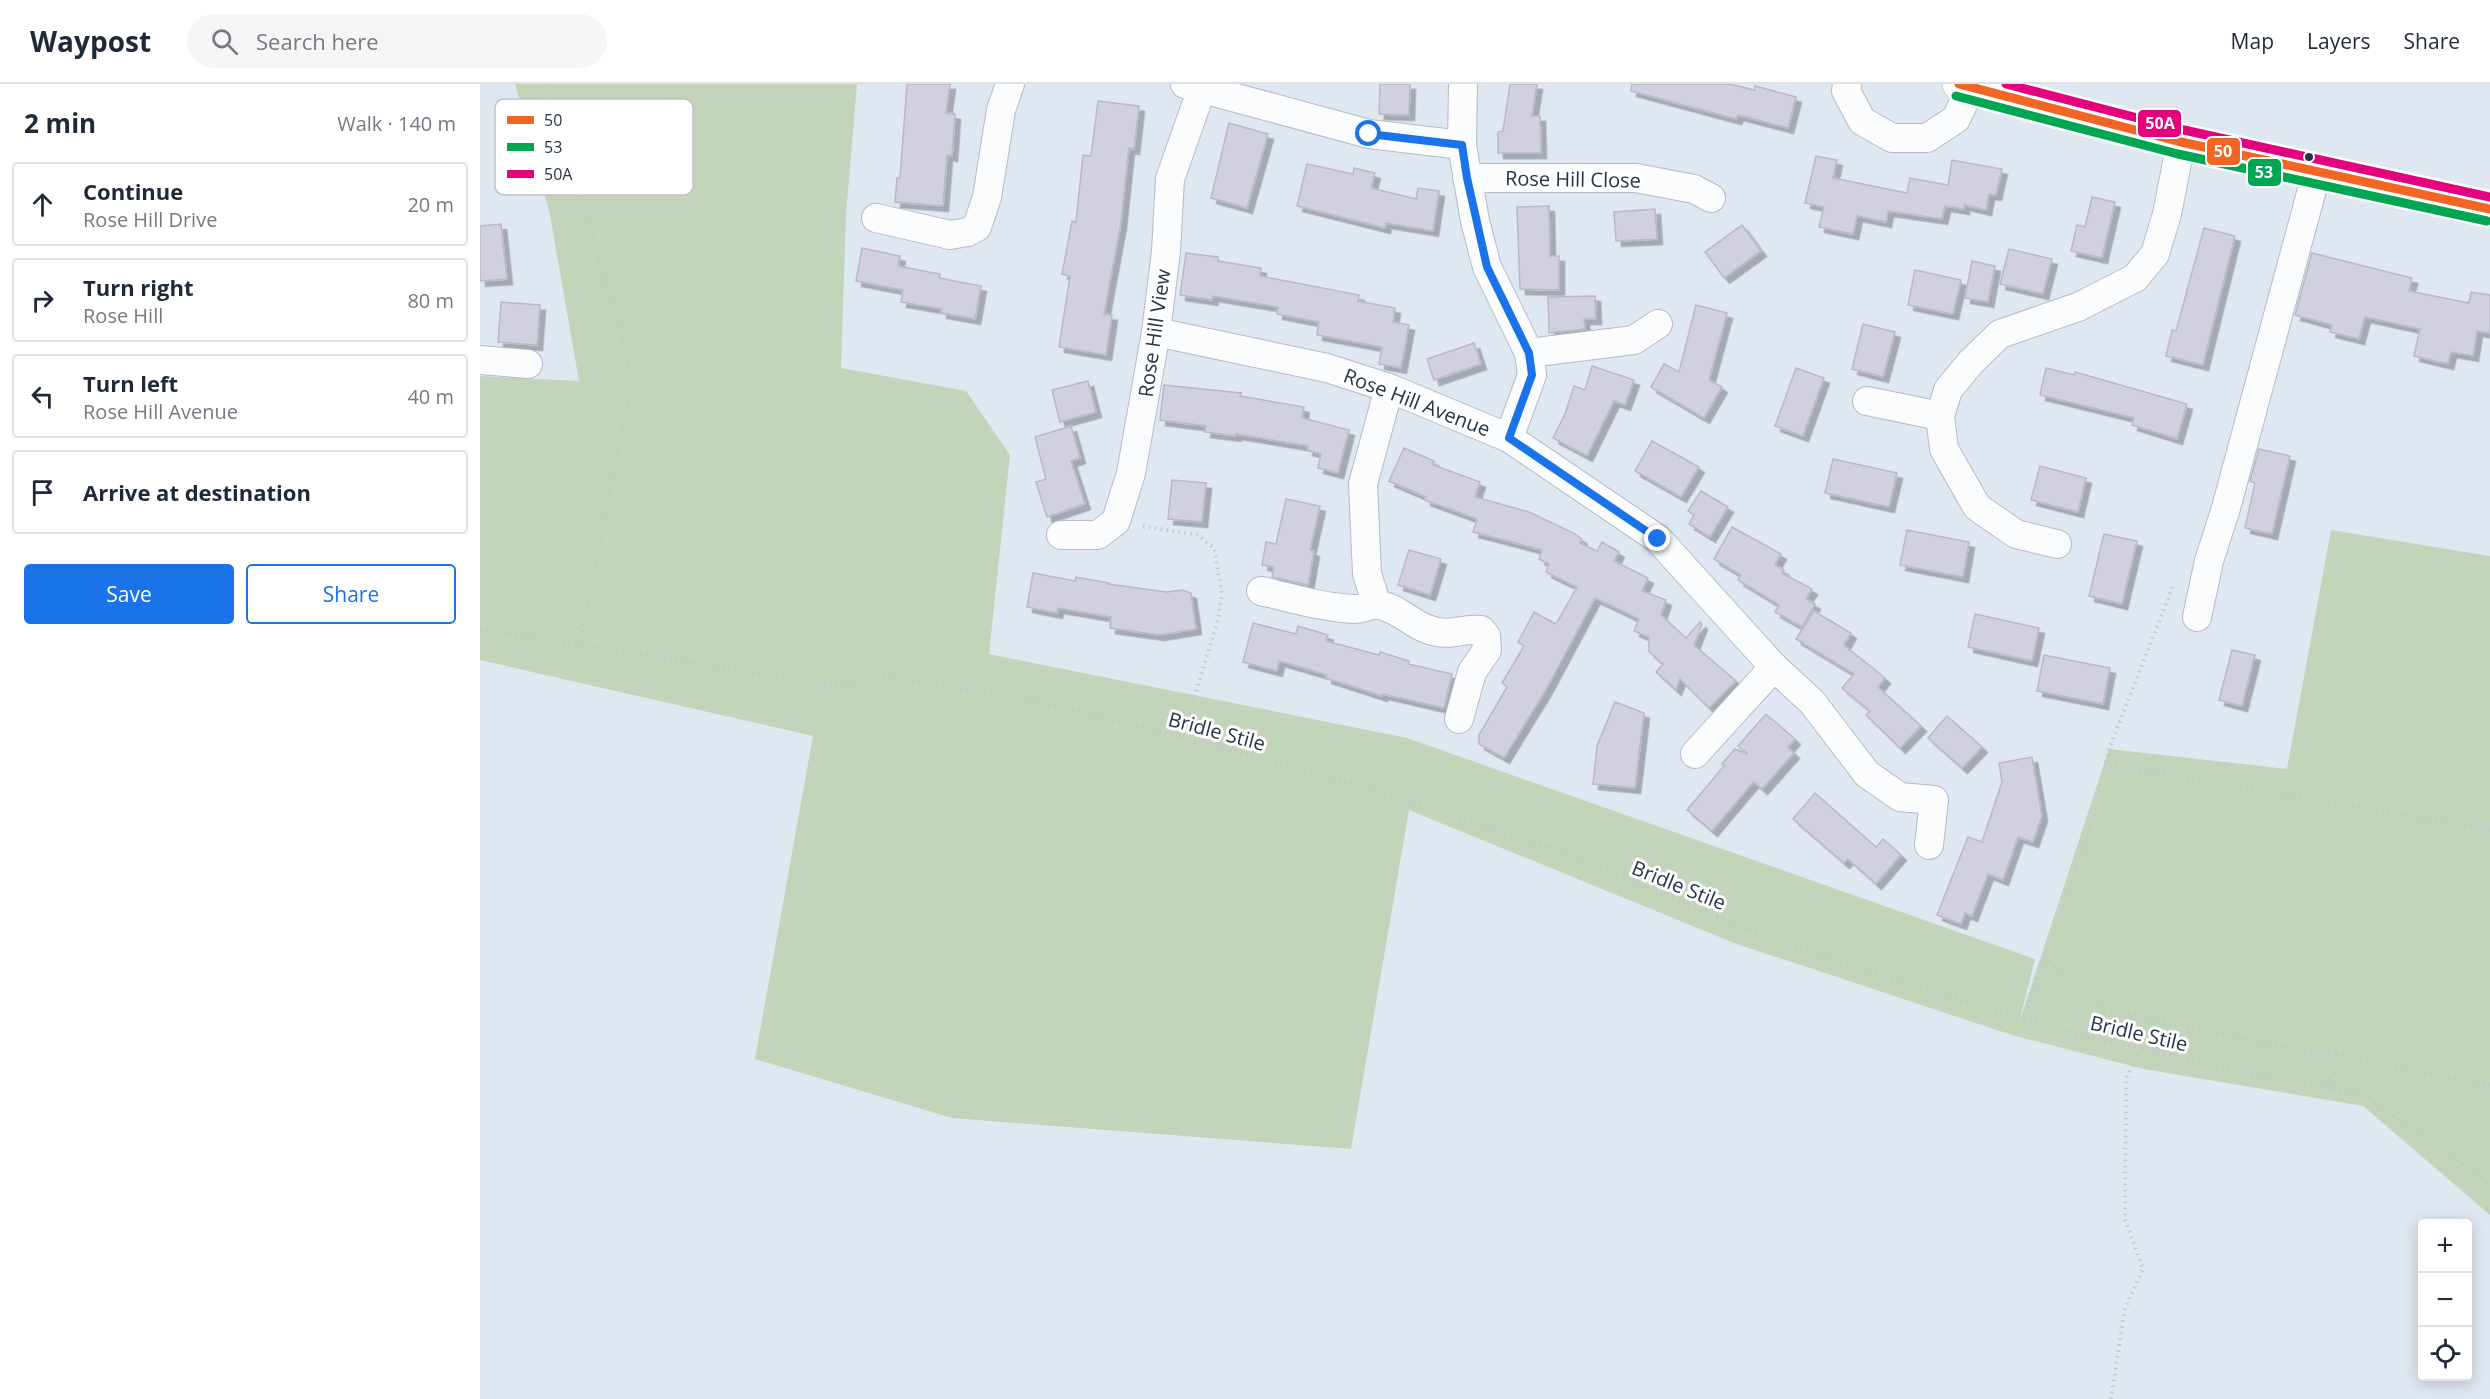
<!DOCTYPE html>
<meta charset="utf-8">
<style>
:root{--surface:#fff;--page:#f6f6f7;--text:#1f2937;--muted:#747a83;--line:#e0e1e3;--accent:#1a73e8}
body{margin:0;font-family:"Open Sans",sans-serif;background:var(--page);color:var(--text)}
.controls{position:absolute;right:18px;bottom:18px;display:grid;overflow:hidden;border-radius:6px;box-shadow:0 3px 15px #0003}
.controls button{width:54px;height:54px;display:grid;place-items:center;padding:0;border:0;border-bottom:2px solid var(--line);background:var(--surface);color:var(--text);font:30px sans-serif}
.stop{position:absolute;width:18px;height:18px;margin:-14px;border:4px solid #1a73e8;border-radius:50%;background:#fff}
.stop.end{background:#1a73e8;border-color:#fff;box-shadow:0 2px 6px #0008}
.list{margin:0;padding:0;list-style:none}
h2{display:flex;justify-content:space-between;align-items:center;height:78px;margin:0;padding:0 24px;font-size:26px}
h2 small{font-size:20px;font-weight:400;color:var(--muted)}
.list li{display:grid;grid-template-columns:39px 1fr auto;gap:18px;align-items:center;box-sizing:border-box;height:84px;margin:0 12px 12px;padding:0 12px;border:2px solid var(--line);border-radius:6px}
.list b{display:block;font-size:22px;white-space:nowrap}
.list p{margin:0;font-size:20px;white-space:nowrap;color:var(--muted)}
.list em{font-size:20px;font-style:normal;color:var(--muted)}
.actions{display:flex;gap:12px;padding:18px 24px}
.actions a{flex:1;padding:14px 0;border:2px solid var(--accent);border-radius:6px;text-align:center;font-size:21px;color:var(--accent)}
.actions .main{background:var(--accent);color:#fff}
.icon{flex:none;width:33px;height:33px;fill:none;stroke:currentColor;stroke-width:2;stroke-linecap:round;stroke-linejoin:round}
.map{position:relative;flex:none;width:2010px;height:1315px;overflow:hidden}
header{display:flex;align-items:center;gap:36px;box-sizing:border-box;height:84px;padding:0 30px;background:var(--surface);border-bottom:2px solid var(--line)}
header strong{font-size:28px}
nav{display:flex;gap:33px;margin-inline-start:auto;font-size:21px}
.search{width:420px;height:54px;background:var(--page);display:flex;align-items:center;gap:15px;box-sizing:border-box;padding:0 21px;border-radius:33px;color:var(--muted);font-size:22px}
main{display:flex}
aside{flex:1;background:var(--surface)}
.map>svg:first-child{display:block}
.green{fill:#c2d4ba}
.building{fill:#d1d0de;stroke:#b9b9c5;stroke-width:1.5;filter:url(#shadow)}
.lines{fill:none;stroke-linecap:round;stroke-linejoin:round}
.minor-casing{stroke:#b1bcc7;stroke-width:30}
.major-casing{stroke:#b1bcc7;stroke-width:34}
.path{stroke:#c2c7cd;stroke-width:4;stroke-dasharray:1.5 4.5;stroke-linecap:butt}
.minor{stroke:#fafcfd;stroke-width:28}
.major{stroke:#fafcfd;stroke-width:33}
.bus-1-casing{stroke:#fff;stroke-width:14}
.bus-2-casing{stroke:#fff;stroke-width:14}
.bus-3-casing{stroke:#fff;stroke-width:14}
.bus-1{stroke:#f26522;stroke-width:9}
.bus-2{stroke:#00a651;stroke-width:9}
.bus-3{stroke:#e5007d;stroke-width:9}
.route{stroke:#1a73e8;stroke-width:8}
.bus-dot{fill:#253545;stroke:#fff;stroke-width:2}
.labels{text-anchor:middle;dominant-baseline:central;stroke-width:6;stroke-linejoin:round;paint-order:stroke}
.street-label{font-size:20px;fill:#253545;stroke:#fff}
.key{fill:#fff;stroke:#bec2c7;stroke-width:1.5}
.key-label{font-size:16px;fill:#253545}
.line-badge{stroke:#fff;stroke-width:2}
.badge-label{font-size:16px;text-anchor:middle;font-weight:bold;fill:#fff}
</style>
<header>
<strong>Waypost</strong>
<div class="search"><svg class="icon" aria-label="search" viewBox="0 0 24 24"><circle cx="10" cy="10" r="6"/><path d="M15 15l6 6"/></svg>Search here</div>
<nav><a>Map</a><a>Layers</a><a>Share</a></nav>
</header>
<main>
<aside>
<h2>2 min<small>Walk · 140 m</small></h2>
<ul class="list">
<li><svg class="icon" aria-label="ahead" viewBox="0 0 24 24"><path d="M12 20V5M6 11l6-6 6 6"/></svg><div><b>Continue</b><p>Rose Hill Drive</p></div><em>20 m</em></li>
<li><svg class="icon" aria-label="right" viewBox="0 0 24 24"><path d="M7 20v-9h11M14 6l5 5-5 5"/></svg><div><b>Turn right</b><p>Rose Hill</p></div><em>80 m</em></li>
<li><svg class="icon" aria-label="left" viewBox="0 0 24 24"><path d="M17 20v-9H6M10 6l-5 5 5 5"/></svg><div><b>Turn left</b><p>Rose Hill Avenue</p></div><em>40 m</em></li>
<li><svg class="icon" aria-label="arrive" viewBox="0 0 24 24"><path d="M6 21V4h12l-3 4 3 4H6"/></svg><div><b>Arrive at destination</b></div></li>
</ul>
<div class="actions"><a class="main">Save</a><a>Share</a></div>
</aside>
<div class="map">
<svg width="2010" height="1315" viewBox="0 0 2010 1315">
<defs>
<filter id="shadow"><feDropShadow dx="5.5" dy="5.5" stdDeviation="0" flood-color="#0004"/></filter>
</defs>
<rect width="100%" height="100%" fill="#dfe8f1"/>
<path class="green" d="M35,0H377L366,130L361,284L486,307L530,371L509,570L927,654L1555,875L1539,939L1629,665L1807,685L1851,446L2010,472V1131L1883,1022L1664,985L1535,952L1254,859L929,726L871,1065L472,1034L275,975L333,652L0,576V292L99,297L70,131Z"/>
<g class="building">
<path d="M427,0H470L466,29L475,30L472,72L467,71L463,122L415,118L417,94H420Z"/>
<path d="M900,0H930L929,31L899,30Z"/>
<path d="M1030,0H1057L1052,32H1060L1061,69H1018V48L1023,47Z"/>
<path d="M1152,0H1250L1274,6L1275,2L1316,13L1308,44L1258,31L1256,35L1151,7Z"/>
<path d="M618,17L659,22L654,65L649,64L641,139L624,230L632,231L626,271L579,263L590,192L582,190L592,137L596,138L603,71L611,72Z"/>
<path d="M749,39L788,50L767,124L731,114Z"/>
<path d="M1336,72L1357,76L1353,94L1427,109L1430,94L1468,101L1472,76L1522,85L1516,111L1509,110L1506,126L1484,121V125L1465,122L1462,135L1408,127L1406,138L1377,132L1373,150L1339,143L1344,123L1325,119Z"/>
<path d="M827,80L873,90L874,84L895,89L891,104L936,115L938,104L959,107L953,147L906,139L905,144L817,122Z"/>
<path d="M1612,113L1635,118L1622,174L1591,167L1597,141L1605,143Z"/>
<path d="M1069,122L1070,172H1079V206L1040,205L1037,123Z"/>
<path d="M1175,125L1177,155L1136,157L1134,128Z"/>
<path d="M21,140L27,195L0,197V142Z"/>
<path d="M1262,141L1281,167L1244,194L1225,168Z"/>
<path d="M1724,144L1755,152L1723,281L1686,272L1692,246L1696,247Z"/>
<path d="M382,164L420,172L418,182L460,190L459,194L501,202L495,235L461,229L462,225L421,218L423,206L376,197Z"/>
<path d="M1529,165L1572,175L1563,210L1520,200Z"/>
<path d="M706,169L738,173V177L781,184L780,192L879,211L878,217L915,224L913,238L929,241L921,284L899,280L902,263L837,251L839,238L797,230L798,223L733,212L732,216L700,211Z"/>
<path d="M1832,169L1932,194L1929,207L1989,219L1991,208L2010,211V249L1997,247L1993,272L1971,268L1968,280L1934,272L1940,245L1885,233L1879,255L1850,248L1852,241L1815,231Z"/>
<path d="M1492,177L1515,182L1508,218L1485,214Z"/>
<path d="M1435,186L1481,196L1473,230L1428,221Z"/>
<path d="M1115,212L1116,235H1104L1105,245L1069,249L1068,213Z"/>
<path d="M21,218L60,221L57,261L18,258Z"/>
<path d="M1216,221L1247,229L1229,296L1242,303L1224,334L1171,303L1184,280L1199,288Z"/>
<path d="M1383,240L1415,248L1403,293L1372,285Z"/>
<path d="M994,259L1001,280L954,296L947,275Z"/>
<path d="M1112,282L1154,296L1145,321L1134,317L1107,372L1073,354L1085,330L1094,302L1105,306Z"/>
<path d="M1316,284L1344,294L1323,352L1295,342Z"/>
<path d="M1566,284L1594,291L1595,288L1707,320L1697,355L1652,341L1654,334L1560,311Z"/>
<path d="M608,297L616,328L580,338L572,306Z"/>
<path d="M684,301L761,309L760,312L824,323L822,334L869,346L858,389L838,384L841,370L827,366L828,362L756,350V352L725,348L726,342L680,336Z"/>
<path d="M591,342L600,374L591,377L605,420L567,433L556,398L566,395L555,353Z"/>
<path d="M1172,357L1219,383L1201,413L1155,387Z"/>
<path d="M924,364L954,377L953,381L1000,398L995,413L1049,428L1093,449L1102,455L1100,459L1117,467L1122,458L1139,468L1134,477L1168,494L1162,507L1186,516L1181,531L1206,554L1220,538L1222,540L1214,561L1256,597L1229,624L1200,595L1196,606L1176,588L1183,580L1169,568V553L1154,547L1159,535L1115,514L1067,604L1024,674L999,660V651L1027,603L1022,599L1044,562L1038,558L1054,528L1076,540L1097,503L1066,488L1069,480L1059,475L1062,466L993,448L997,435L945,416L946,413L909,397Z"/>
<path d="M1779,365L1810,372L1792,450L1765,444L1775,399L1770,397Z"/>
<path d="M1353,375L1417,389L1409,423L1345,409Z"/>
<path d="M1560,382L1606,394L1598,428L1551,416Z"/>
<path d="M692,396L726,399L722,438L688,435Z"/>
<path d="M1221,407L1248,423L1230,453L1209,440L1214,431L1208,427Z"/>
<path d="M806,415L840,422L830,466L834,467L828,501L792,493L794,483L782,481L786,458L796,460Z"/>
<path d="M1252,443L1301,470L1295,481L1304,486L1302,489L1332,505L1326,515L1335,520L1322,543L1295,528L1299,521L1258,496L1261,491L1234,475Z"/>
<path d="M1427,446L1489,458L1483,493L1420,481Z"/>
<path d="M1624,450L1657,457L1642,520L1609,512Z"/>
<path d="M929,466L961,475L950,511L918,501Z"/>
<path d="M553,489L595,497L596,493L629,499L628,500L687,508L702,506L711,509L716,545L679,551L630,544L631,533L578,524L577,529L547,523Z"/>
<path d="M1334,527L1371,549L1364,561L1405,594L1398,603L1441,642L1420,664L1386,631L1390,627L1362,604L1374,590L1316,555Z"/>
<path d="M1495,530L1559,544L1552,577L1488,563Z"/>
<path d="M773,539L816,550L818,542L848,551L846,557L899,571L900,568L929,577L928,580L972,590L964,624L903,610L902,612L846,594L847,591L799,577L797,587L763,578Z"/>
<path d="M1752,566L1775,571L1762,622L1739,616Z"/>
<path d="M1564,571L1630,584L1623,620L1557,607Z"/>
<path d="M1135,618L1164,629L1155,704L1113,700L1117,662Z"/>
<path d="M1286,630L1315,655L1308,663L1314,669L1282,705L1274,698L1269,703L1232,747L1207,726L1244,682L1242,680L1255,665L1268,670L1258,662Z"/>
<path d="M1467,632L1502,663L1482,684L1448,654Z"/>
<path d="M1552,673L1562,732L1553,758L1538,753L1523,796L1508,790L1492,832L1485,829L1481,840L1457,831L1488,753L1502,758L1522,698L1519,679Z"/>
<path d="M1335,709L1396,763L1403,755L1421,771L1396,800L1368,775L1364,779L1313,735Z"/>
</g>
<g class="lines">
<defs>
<g id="minor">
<path d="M705,0L889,50L982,61"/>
<path d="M983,0L982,61L995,137L1007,183L1049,269L1052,291L1029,354"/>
<path d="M1367,0L1366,7L1382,37L1412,54H1447L1476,35L1491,3"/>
<path d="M987,94H1156L1214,105L1231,114"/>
<path d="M396,134L470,151L488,148L497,143L507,113L521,26L530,0"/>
<path d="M676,248L847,284L909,304L1029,354L1178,455L1294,583L1332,618L1387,690L1420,713L1454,716L1449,761"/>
<path d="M1049,269L1154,256L1178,240"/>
<path d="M0,276L48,280"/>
<path d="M1387,317L1460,332"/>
<path d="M581,451H618L636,437L651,389L676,248L686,167L690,95L722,4"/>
<path d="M1577,460L1536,450L1497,423L1464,365L1460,332L1468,306L1491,278L1520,250L1598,223L1655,194L1675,170L1687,130L1701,58"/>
<path d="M781,507C812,514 844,524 875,525C883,525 891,520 898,521C917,523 930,539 947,545C971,554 979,544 1001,546L1006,552L1007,566L992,588L979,635"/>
<path d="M897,521L887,490L883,400L909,304"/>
<path d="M1717,533L1729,477L1746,424L1837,87"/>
<path d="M1215,670L1294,583"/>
</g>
<path id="major" d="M1479,0L1701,58L2010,125"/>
</defs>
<use href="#minor" class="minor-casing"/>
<use href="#major" class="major-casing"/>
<g class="path">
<path d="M67,0L71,5L153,295L99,562"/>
<path d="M663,442L717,451L734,464L742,510L738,536L702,653"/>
<path d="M0,545L354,601L410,593L537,613L692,650L903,709L1079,767L1288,854L1445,905L1603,952L1791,994L1882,1010L2010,1099"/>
<path d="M1624,680L2010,746"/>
<path d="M1565,874L1629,926L1832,969L1857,968L1854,989L1846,1004"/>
<path d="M1544,935L1615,729L1629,665L1693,502"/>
<path d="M1857,968L1965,994L2010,1001"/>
<path d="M1631,1315L1645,1224L1663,1185L1645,1135L1646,994L1662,965"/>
</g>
<use href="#minor" class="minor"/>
<use href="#major" class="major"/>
<defs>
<path id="bus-1" d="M1479,0L1701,58L2010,125"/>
<path id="bus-2" d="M1476,12L1698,70L2007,137"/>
<path id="bus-3" d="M1526,0L1704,46L2010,113"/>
</defs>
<use href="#bus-1" class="bus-1-casing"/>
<use href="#bus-2" class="bus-2-casing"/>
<use href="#bus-3" class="bus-3-casing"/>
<use href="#bus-1" class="bus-1"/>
<use href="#bus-2" class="bus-2"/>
<use href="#bus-3" class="bus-3"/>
</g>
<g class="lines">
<path class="route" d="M889,50L982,61L987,94L1007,183L1049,269L1052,291L1029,354L1178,455"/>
</g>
<circle class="bus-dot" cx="1829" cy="73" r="5"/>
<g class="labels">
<g class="street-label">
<text transform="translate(1093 95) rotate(1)">Rose Hill Close</text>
<text transform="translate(674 249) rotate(-82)">Rose Hill View</text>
<text transform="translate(937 318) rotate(21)">Rose Hill Avenue</text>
<text transform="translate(737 647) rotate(15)">Bridle Stile</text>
<text transform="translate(1199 801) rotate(22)">Bridle Stile</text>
<text transform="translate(1659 949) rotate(13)">Bridle Stile</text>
</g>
</g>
<rect x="15" y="15" width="198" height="96" rx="9" class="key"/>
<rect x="27" y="32" width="27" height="8" fill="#f26522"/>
<rect x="27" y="59" width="27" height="8" fill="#00a651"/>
<rect x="27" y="86" width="27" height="8" fill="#e5007d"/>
<g class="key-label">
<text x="64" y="42">50</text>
<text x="64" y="69">53</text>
<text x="64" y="96">50A</text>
</g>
<g class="line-badge">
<rect x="1657" y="25" width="45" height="29" rx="6" fill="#e5007d"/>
<rect x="1726" y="53" width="35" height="29" rx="6" fill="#f26522"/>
<rect x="1767" y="74" width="35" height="29" rx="6" fill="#00a651"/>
</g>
<g class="badge-label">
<text x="1680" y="45">50A</text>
<text x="1743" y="73">50</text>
<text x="1784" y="94">53</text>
</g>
</svg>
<div class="controls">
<button>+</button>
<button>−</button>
<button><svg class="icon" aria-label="locate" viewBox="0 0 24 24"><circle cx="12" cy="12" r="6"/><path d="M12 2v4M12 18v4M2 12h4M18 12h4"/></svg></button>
</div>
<div class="stop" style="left:889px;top:50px"></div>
<div class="stop end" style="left:1178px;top:455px"></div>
</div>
</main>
